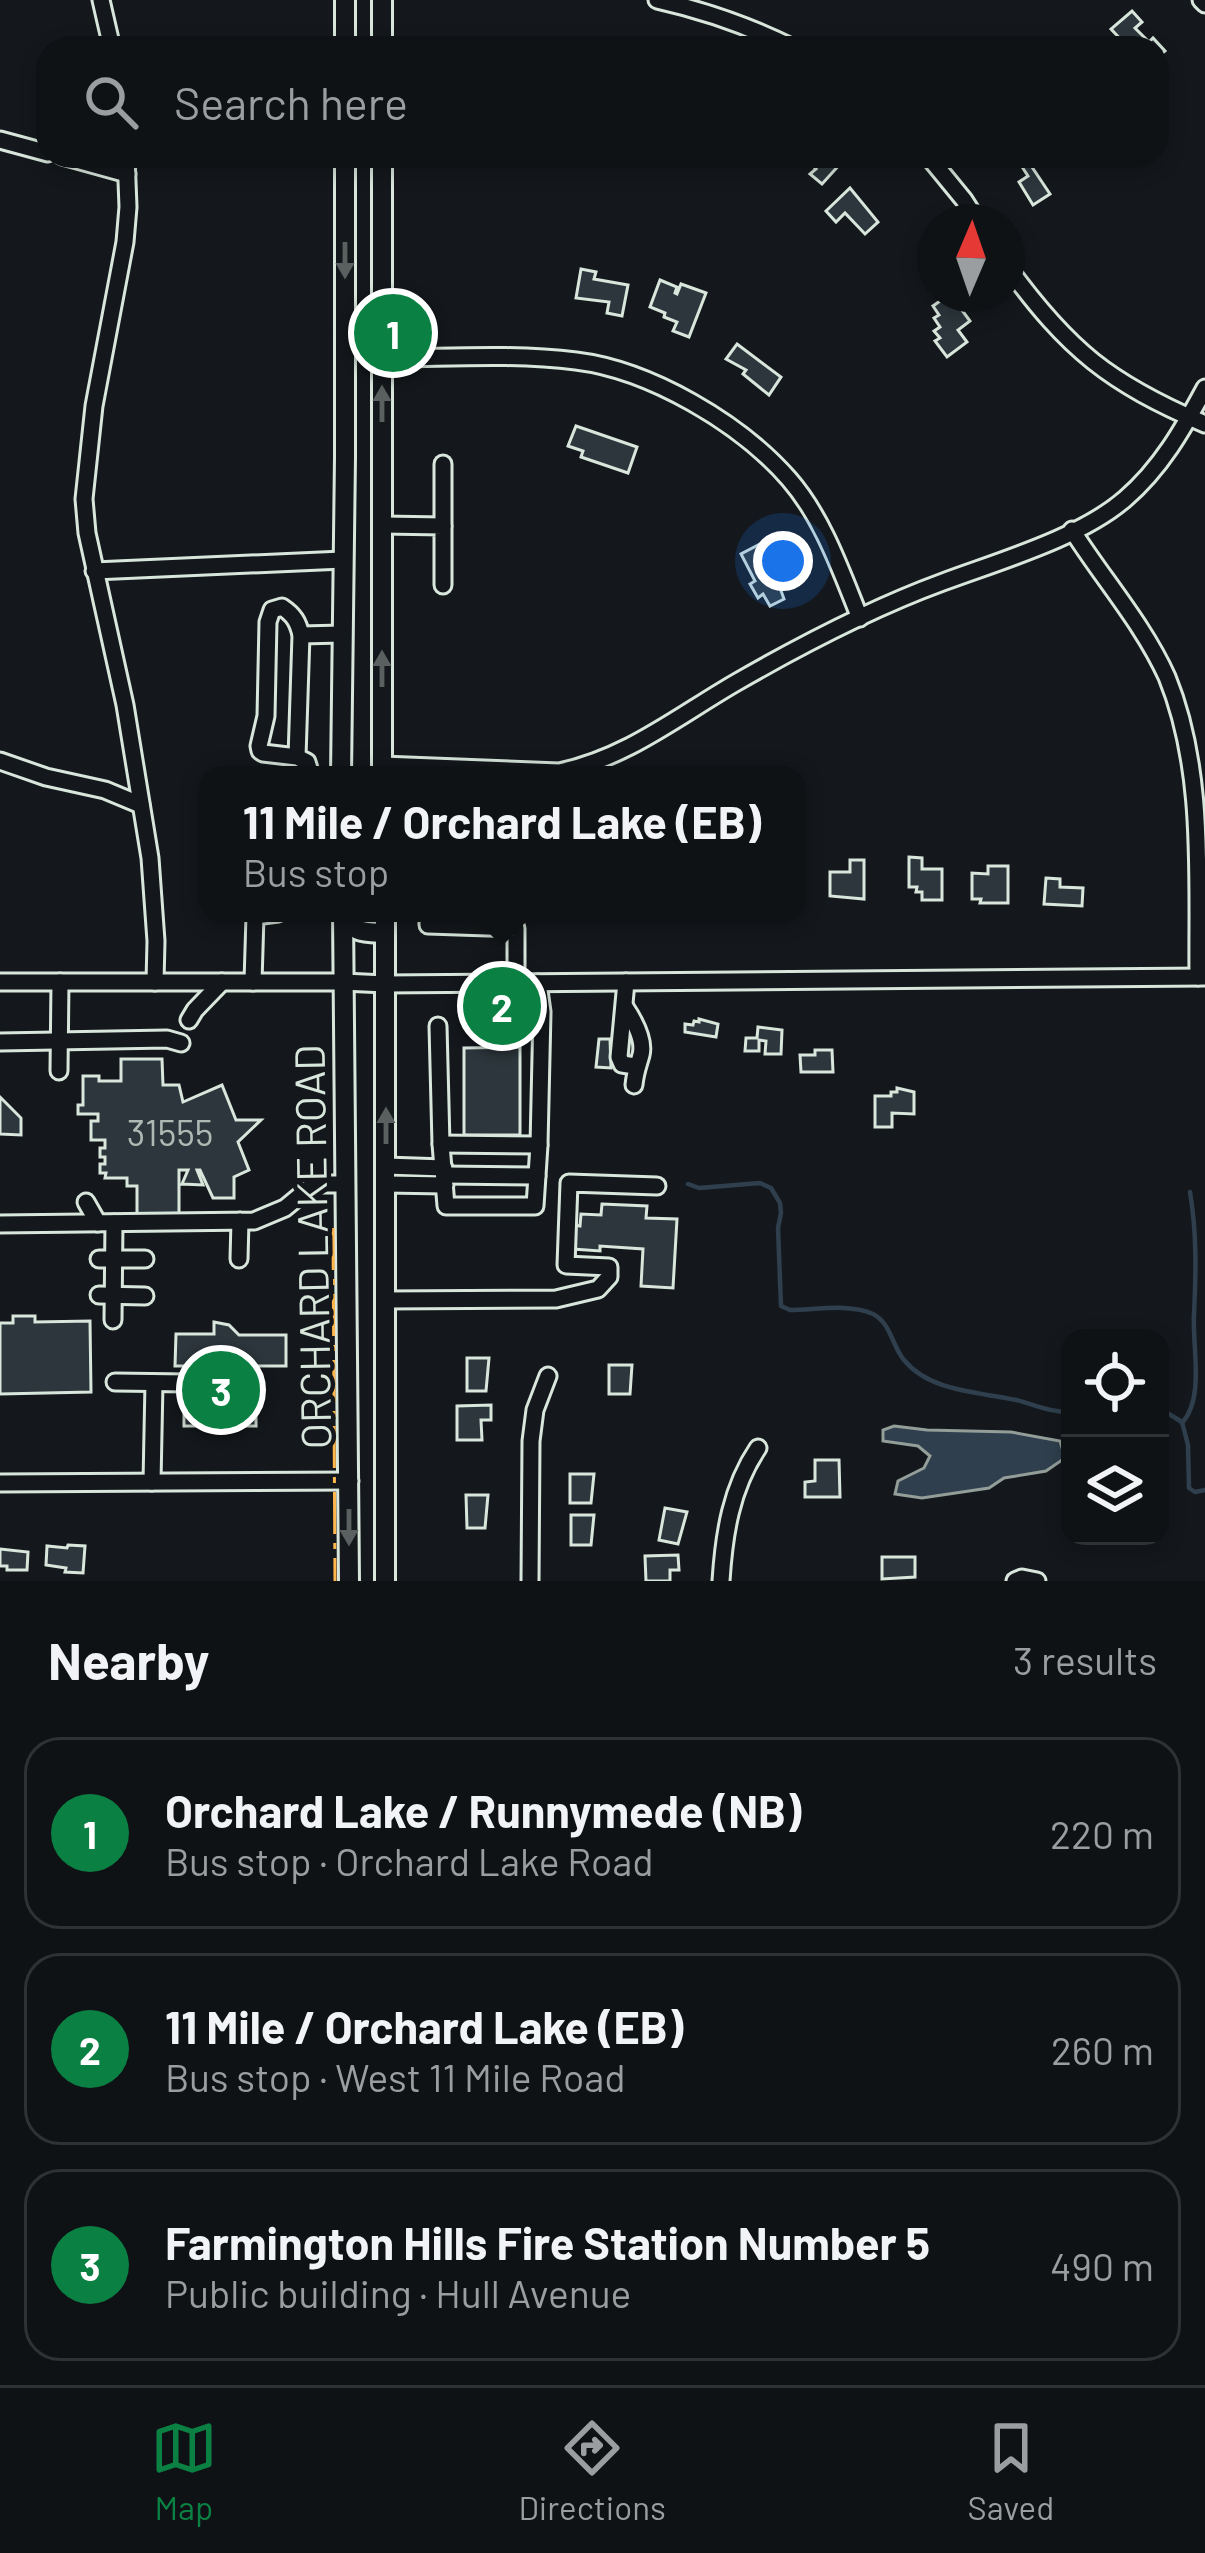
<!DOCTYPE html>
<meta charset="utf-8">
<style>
:root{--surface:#0f1215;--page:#1d2022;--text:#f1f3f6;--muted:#9b9ea0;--line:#2f3234;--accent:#0b8043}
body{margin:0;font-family:Barlow,sans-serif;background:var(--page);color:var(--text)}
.controls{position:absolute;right:36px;bottom:36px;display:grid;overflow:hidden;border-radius:24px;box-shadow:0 6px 18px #0003}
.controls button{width:108px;height:108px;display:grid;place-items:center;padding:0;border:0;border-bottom:3px solid var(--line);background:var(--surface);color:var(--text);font:60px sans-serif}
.compass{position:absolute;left:917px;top:204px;width:108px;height:108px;border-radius:50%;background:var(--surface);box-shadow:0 6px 18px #0003;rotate:2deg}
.you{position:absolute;left:783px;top:561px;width:42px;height:42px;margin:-30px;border:9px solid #fff;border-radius:50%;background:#1a73e8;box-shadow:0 0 0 18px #1a73e833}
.badge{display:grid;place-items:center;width:78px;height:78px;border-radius:50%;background:var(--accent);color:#fff;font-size:39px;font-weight:700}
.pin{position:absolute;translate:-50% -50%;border:6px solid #fff;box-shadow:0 3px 12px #0006}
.popup{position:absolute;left:199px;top:766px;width:606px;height:156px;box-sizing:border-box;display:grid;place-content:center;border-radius:24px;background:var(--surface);filter:drop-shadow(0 3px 9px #0005);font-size:39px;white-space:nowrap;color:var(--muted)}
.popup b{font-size:45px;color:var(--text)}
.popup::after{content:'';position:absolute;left:50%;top:100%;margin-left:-24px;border:24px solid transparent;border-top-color:var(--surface)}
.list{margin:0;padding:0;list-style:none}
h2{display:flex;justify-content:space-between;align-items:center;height:156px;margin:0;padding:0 48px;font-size:51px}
h2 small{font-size:39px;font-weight:400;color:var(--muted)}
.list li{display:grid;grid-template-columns:78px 1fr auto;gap:36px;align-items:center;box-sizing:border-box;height:192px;margin:0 24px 24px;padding:0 24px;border:3px solid var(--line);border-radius:36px}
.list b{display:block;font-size:45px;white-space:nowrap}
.list p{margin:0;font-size:39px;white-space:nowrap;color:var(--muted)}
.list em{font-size:39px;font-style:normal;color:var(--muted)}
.icon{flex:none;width:66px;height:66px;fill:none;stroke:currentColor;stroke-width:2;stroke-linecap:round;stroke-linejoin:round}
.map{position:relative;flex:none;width:1205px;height:1581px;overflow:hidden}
.search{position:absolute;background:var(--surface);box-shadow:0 6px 18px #0003;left:36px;right:36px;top:36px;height:132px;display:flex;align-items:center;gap:30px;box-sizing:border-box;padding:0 42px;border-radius:36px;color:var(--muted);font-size:45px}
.sheet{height:804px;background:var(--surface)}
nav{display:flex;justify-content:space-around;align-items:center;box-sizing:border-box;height:168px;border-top:3px solid var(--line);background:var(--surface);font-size:33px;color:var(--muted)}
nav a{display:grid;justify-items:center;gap:6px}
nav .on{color:var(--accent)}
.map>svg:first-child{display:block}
.water{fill:#2f3f4d;stroke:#939e99;stroke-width:3}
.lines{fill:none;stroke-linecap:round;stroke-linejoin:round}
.stream{stroke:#2f3f4d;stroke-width:4.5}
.building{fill:#2c363c;stroke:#d8e6dc;stroke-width:3}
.minor-casing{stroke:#d8e6dc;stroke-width:21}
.major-casing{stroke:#d8e6dc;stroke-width:24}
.minor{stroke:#14181c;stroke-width:15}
.major{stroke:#14181c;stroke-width:18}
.power{stroke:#ffb74d;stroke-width:3;stroke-dasharray:42 9 6 9;stroke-linecap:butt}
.oneway{fill:#59605f}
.labels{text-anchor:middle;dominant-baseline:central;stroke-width:9;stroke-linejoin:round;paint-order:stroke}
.number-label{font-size:36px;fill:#adbab4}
.street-label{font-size:42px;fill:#d8e6dc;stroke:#14181c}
</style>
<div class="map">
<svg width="1205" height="1581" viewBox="0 0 1205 1581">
<rect width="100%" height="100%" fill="#14181c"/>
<path class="water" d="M894,1426L927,1430L1011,1432L1060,1441L1065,1458L1046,1471L1004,1478L989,1488L922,1498L895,1494L898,1481L924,1468L930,1456L918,1446L883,1441V1430Z"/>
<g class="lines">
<g class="stream">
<path d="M688,1184L699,1188L760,1183L771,1188L780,1203L781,1213L778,1228L781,1306L790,1310C815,1310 849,1303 873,1314C891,1323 892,1346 904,1360C930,1392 980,1392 1016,1400C1036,1405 1048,1412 1070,1412"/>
<path d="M1160,1412L1169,1414L1182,1422L1188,1445L1189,1488L1195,1492L1205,1490"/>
<path d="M1182,1423C1205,1398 1192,1346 1194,1314C1196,1272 1197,1234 1190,1192"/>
</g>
</g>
<g class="building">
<path d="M1132,11L1142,22L1135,28L1149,42L1153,38L1165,51L1157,58V48H1129L1111,29Z"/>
<path d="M802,156H834L841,163L822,184L810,174L816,169Z"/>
<path d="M1022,156H1033L1037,163L1032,167L1050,194L1033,205L1019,182L1028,176L1017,159Z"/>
<path d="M850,188L878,222L865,234L845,213L836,222L826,211Z"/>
<path d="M581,269L596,272L594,279L628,285L622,316L607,313L609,302L576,298Z"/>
<path d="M660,280L677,287L675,293L677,294L681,284L706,293L689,337L673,331L677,322L664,317L665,313L650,307Z"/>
<path d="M950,294L970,321L958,330L967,342L947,357L935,341L940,338L934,331L940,327L934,318L939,315L933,306Z"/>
<path d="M737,344L781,377L769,395L743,374L746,370L726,359Z"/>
<path d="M576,426L637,447L628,473L581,457L583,451L568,446Z"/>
<path d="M760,544L774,571L784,599L770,606L763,594L758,598L750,584L755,581L741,554Z"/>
<path d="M909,857L922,858V869H942V900H922V892H916L917,887H909Z"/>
<path d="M850,860H864V899L830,896V872H850Z"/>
<path d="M988,866H1008V903H980L981,899H972V873L988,874Z"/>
<path d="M1046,878L1060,879V887L1083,888L1082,906L1044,904Z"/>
<path d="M699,1019L718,1024L716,1037L685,1032V1024L693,1025L694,1021L699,1022Z"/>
<path d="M758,1027L782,1030L781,1054H765L766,1041L759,1040V1051H745L746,1038H757Z"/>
<path d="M599,1039H610L611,1068L596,1067Z"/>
<path d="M520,1047V1135H464V1048Z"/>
<path d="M815,1050H832L833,1072H801L800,1055H815Z"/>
<path d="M121,1059H162L163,1085H179L183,1102L222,1085L236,1120H261L238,1142L249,1170L234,1177V1198H213L200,1170H197L203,1185L182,1184L188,1170H179V1215H137V1186H127V1178H105L106,1173H100V1164H105V1157H100V1148H105V1140H91V1121H98V1114H78V1105H83V1076H99V1081H121Z"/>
<path d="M897,1088L914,1092V1114L892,1113V1127H875V1096H891V1092H897Z"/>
<path d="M0,1097L21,1118V1135L0,1134Z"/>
<path d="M602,1204L647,1206L646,1218L677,1219L673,1288L641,1286L643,1249L600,1246V1251L573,1249L574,1225L580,1226L581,1214L601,1215Z"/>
<path d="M13,1316H35V1322L90,1321L91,1392L0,1394V1323H13Z"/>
<path d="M214,1322L229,1325L239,1335H286V1366H247V1415H256V1426H184V1414H196V1366H175L176,1334H214Z"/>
<path d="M467,1358H489L486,1391H467Z"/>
<path d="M609,1365H632L630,1394H609Z"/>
<path d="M491,1405V1420H481L482,1440H457V1406Z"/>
<path d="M815,1460H839L840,1497H805V1482L815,1481Z"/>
<path d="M570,1474H594L591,1503H570Z"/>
<path d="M466,1495H488L485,1528H467Z"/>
<path d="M665,1508L687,1512L678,1544L659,1540Z"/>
<path d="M571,1515H594L591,1545H571Z"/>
<path d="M68,1545L85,1546L83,1573L65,1572L66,1568L46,1565L47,1546L67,1548Z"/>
<path d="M0,1549L28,1552L27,1570H7V1566H0Z"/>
<path d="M678,1555L679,1570H670V1581H646L645,1556Z"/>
<path d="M882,1557H915V1577L882,1579Z"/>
</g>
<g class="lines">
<defs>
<g id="minor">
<path d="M101,0L112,48"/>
<path d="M657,0C706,11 749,26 793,48"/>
<path d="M1201,0L1205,4"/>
<path d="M0,140L48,153"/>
<path d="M62,156L127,174"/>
<path d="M126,156L128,207L125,242L94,406L84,499L87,533L125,705L150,858L156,941L155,982"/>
<path d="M928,156L964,200L978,222"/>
<path d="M1007,266C1068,350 1109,383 1205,424"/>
<path d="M382,358C446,358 512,353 576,361C650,370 740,423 789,479C823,518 841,571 860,618"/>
<path d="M383,525L443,526V585"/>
<path d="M443,526V464"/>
<path d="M1072,530C1103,579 1143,624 1167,677C1205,770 1197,877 1198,977"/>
<path d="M94,571L343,560"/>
<path d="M301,635L342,634"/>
<path d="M297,757L301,635C298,622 294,615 282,607L272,610L268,622L266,716L259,746L260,751L263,753L297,757L307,762L311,775"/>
<path d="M0,761L46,777L105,790L141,805"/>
<path d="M382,765L559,772C627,758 678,716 737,682C803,644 872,608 943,582C999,561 1080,538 1125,499C1161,468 1183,429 1205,388"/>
<path d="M428,913V925L516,928V983"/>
<path d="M0,982H343L385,984L1205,977"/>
<path d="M253,982L255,916L278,913"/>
<path d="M626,982L619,1057L622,1064L635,1066"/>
<path d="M625,1007C633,1019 645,1040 641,1055C638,1066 635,1073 634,1085"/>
<path d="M189,1020L195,1010L222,982"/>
<path d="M438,1026L441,1144L446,1206H535L539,1145"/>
<path d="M0,1042L167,1039L181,1043"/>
<path d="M59,1071L60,982"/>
<path d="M441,1144L539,1145L542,1012L538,983"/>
<path d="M386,1166L444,1168"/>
<path d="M444,1175L537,1176"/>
<path d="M386,1184L445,1185"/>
<path d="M86,1202L98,1223"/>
<path d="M0,1224L254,1221L285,1208L314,1184H346"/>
<path d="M99,1259H145"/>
<path d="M239,1259L240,1221"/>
<path d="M99,1295L145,1296"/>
<path d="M385,1300L556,1299L598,1289L609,1277V1267L566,1265L569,1183L657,1186"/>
<path d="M113,1320L114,1223"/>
<path d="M115,1382L187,1383"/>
<path d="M152,1482L154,1383"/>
<path d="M0,1483L350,1481"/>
<path d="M530,1581L531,1441L535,1410L548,1376"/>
<path d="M721,1581C724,1534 731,1488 758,1448"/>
<path d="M1015,1581L1022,1578L1037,1581"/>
</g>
<g id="major">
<path d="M345,0V48"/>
<path d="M382,0V48"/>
<path d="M382,156V775"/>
<path d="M341,775L345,457V156"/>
<path d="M343,913L349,1581"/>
<path d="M343,913C352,934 365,932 385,933"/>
<path d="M385,913V1581"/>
</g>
</defs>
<use href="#minor" class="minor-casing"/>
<use href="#major" class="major-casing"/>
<use href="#minor" class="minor"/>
<use href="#major" class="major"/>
<path class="power" d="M333,1228L335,1581"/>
</g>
<defs><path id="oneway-solid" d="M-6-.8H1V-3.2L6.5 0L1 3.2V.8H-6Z" transform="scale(3)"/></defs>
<g class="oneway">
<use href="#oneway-solid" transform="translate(345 260) rotate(90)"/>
<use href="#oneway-solid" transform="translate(382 404) rotate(-90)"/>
<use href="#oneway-solid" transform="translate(382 669) rotate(-90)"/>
<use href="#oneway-solid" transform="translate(386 1126) rotate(-90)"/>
<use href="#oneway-solid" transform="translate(349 1527) rotate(90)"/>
</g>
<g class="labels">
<g class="number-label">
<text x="170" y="1131">31555</text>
</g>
<g class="street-label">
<text transform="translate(311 1247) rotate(-91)">ORCHARD LAKE ROAD</text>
</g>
</g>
</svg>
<div class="controls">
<button><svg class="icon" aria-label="locate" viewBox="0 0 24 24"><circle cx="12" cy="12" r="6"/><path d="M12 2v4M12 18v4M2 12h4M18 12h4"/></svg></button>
<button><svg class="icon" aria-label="layers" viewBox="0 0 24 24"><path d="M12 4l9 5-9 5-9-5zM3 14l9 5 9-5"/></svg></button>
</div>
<svg class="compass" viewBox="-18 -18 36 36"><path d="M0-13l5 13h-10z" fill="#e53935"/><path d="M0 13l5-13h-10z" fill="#9b9ea0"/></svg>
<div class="you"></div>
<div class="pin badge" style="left:393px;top:333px">1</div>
<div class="pin badge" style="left:502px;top:1006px">2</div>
<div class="popup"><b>11 Mile / Orchard Lake (EB)</b>Bus stop</div>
<div class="pin badge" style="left:221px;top:1390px">3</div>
<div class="search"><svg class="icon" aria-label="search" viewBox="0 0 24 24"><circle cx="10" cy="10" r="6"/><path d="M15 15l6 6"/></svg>Search here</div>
</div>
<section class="sheet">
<h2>Nearby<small>3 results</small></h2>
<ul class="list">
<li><span class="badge">1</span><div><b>Orchard Lake / Runnymede (NB)</b><p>Bus stop · Orchard Lake Road</p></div><em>220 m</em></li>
<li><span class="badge">2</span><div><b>11 Mile / Orchard Lake (EB)</b><p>Bus stop · West 11 Mile Road</p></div><em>260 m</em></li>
<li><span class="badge">3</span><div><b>Farmington Hills Fire Station Number 5</b><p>Public building · Hull Avenue</p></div><em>490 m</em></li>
</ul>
</section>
<nav>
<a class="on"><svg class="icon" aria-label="map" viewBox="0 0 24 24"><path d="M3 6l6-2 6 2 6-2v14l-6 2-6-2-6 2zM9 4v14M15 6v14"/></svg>Map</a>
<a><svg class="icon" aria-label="directions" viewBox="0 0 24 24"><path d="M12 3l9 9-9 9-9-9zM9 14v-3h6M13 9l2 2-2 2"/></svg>Directions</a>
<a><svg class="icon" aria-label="saved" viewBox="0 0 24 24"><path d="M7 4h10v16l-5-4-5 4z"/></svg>Saved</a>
</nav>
